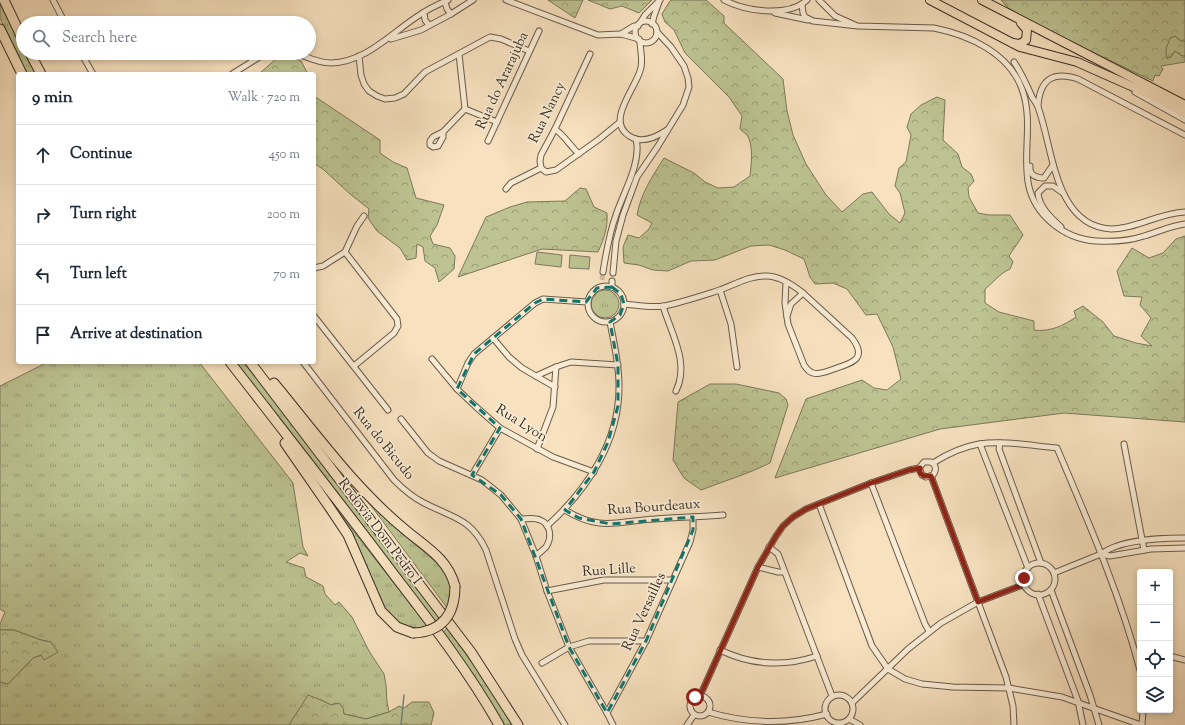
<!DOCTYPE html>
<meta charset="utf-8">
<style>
:root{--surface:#fff;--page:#f6f6f7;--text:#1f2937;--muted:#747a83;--line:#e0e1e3}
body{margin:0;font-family:"Sorts Mill Goudy",serif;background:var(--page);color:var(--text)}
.controls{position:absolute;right:12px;bottom:12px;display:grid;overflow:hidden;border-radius:4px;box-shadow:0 2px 6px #0003}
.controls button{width:36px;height:36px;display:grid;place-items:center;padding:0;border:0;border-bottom:1px solid var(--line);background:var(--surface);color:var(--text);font:20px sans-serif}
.stop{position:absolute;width:12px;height:12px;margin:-9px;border:3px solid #8f2418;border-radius:50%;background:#fff}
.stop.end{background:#8f2418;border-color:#fff;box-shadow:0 1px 4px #0008}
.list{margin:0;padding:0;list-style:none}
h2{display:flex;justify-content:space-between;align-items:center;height:52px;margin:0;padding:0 16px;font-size:17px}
h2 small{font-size:13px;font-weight:400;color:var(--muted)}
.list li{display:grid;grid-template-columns:26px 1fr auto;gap:12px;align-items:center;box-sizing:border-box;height:60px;padding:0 16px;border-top:1px solid var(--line)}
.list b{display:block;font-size:15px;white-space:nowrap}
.list em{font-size:13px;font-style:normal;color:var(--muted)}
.icon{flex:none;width:22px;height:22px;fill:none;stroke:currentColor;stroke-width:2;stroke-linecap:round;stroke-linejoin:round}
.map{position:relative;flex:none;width:1185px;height:725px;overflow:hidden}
.search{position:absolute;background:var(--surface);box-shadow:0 2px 6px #0003;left:16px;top:16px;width:300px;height:44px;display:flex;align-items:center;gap:10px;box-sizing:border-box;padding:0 14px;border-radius:22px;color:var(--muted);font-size:15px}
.panel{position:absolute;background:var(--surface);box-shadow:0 2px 6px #0003;left:16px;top:72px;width:300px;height:292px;border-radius:4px}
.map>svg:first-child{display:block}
.grass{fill:url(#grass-tufts);stroke:#7c785a}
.forest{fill:url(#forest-crowns);stroke:#7c785a}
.pitch{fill:#bdc392;stroke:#7c785a}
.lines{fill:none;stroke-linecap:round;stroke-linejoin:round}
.stream{stroke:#76837c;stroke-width:1.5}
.minor-tunnel{stroke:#d1bda0;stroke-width:5;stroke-dasharray:5 2.5;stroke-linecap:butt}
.minor-casing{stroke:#695b4a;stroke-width:7}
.primary-casing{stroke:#3a2e23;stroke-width:10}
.motorway-casing{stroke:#3a2e23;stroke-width:11}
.minor{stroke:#faecd5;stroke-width:5}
.primary{stroke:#f7e1bf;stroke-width:8}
.motorway{stroke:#f7e1bf;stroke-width:9}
.motorway-bridge-casing{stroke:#3a2e23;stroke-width:11;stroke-linecap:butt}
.motorway-bridge{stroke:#f7e1bf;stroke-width:9}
.route{stroke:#8f2418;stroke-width:5}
.marked{fill:none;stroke:#0f766e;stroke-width:3;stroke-dasharray:8 5;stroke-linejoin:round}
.labels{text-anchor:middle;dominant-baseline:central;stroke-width:3.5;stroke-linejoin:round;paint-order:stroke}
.street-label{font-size:14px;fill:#3a2e23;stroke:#faecd5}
</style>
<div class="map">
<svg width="1185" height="725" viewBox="0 0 1185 725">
<defs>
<pattern id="grass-tufts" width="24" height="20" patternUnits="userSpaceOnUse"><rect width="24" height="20" fill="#bdc392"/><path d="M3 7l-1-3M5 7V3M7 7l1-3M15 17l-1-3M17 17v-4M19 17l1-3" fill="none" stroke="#9b9f77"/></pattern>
<pattern id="forest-crowns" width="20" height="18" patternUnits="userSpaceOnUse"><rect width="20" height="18" fill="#bdc392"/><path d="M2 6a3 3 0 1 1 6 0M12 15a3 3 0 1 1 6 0" fill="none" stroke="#9b9f77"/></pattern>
</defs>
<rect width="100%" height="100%" fill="#f7e1bf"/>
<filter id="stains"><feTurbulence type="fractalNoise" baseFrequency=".005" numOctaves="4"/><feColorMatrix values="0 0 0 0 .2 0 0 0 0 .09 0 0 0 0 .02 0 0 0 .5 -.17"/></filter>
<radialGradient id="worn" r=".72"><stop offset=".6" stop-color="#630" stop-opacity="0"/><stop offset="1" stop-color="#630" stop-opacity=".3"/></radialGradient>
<g class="grass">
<path d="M0,1L23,49V53H25L36,74H27L0,18Z"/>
<path d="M1175,36L1181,41H1185V56H1182L1179,53H1173L1171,57L1166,58L1165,48L1170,38Z"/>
<circle cx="605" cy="304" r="14"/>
<path d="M48,362H199L293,483L303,547L308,556L300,553L286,562L304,568L306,577L323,586L325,594L335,605L339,602L352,617L369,651L384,674L386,685L387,702L389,712L366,719L344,714L336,703L331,705L321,700L308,696L289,725H0V682L8,684L33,658L41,655L51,642L41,640L14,630H0V624L5,612L0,609V386Z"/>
<path d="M235,362H243L265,388L441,618L436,623Z"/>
<path d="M358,489L391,524L444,569L450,581L452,595L448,609L372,507L358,491Z"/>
<path d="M334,506L428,627C406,630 396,624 383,606L350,531Z"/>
<path d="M447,628L488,685L512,725H504L481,689L443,633Z"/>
</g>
<g class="forest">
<path d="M548,0H583L575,18Z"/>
<path d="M588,0H652L639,13L622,6L610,9Z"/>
<path d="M672,0H706L724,16V23L783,79L787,111L793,135L806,164L826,195L842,212L863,194L872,192L889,214L900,223L905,213L900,193L895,186L899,168L906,162L911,135L907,127L911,114L921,105L937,97L945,100L943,140L958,154L962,167L971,174L974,181L968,188L969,197L978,213L989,215H1010L1023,235L1009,256L1013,262L1010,269C999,274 994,282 985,289V303L999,312L1034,321V330C1050,332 1063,326 1076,317L1074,311L1083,306L1103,322L1114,336L1136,343L1152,346L1141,336L1151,318L1140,305L1142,297L1124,296L1117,271L1132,248L1149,258L1163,253L1176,239L1185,236V422L1064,413L940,429L775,478L806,399L862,380L874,388L887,390L901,379L893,347L877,314L866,315L847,289L833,283L815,284L810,277L804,259L785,250L769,245L751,246L715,260L691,261L668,271L653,270L639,265L624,263L623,247L628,235L639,238L649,229L652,223L637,215C641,193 652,177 664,158L694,173L705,182L718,188L734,187L750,176C751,166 754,145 747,135C745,133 742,131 740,129L742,116L729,97L685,53L674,30L665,22L662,14L670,1Z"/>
<path d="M1001,0H1185V41H1181L1175,36L1170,38C1168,45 1164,50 1167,58L1171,57L1175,51L1182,56H1185V62L1161,66L1163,69L1159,76L1155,75L1153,81L1063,38L1008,8Z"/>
<path d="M290,56L301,61L308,74H259L277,58Z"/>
<path d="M314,96L380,140V153L393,162L407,168L416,198L444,205L437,225L430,236L433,244L450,248L455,256L454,269L439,282L435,268L425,261L423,247L417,244L416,258L407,260L400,248L377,231L368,218L369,209L350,194L324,170L314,163Z"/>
<path d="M580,188L586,189L594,207L607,213C608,227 604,239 598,252L542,249L458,277L486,217L510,207L527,202L565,201Z"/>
<path d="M710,384H736L779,393L786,399L788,405L770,463C748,474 724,481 701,490L684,478L673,460L678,402Z"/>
<path d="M0,630H14L41,640L51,642L58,652L44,660L41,655L33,658L8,684L0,682Z"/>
<path d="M308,695L321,700L331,705L339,703L343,708L344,714L366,719L389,712L399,706L404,708L412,702H429L434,713L431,725H289Z"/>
</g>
<g class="pitch">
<path d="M537,252L562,255L561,267L535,264Z"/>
<path d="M570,255L590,257L589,269L569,268Z"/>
</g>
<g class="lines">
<path class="stream" d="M401,725L404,695"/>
<path class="minor-tunnel" d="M602,280L603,272"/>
<defs>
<g id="minor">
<path d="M53,0L65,23"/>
<path d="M446,0L445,2L447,9L451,14"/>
<path d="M506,0L598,35L621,34L639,39"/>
<path d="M724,0C745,11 788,18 807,0"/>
<path d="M819,0L835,16L855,25"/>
<path d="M802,4L803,13L805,17L813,21L858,26L934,28C969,35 1009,53 1022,89C1039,135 1007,186 1052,223C1065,234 1080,240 1096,241C1113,242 1129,241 1144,236C1158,232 1170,226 1185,224"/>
<path d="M424,13L425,20L429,25"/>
<path d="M775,13L808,20"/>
<circle cx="646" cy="32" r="11"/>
<path d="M640,23L645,15L660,0"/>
<path d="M652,24L654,16L659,2"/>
<path d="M621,34L634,26H638"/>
<path d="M391,39L421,30L451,14L473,0"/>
<path d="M640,41C640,51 644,61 640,71C634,91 603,124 633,138C644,143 658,136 667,130"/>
<path d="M81,53L93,74"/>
<path d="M296,53C307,57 318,63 331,63C367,62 392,32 421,14C430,8 439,4 448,0"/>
<path d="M359,56L361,75L364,84L369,91L377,96L385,99L395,98L404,94L425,72L490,37L501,39L529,51"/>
<path d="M1014,62C1022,74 1026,83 1032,97C1034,100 1037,104 1038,107C1053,147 1054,226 1111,229C1136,229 1159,213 1185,212"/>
<path d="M232,74L261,56L271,53"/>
<path d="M1135,92L1185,120"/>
<path d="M1038,106C1040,79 1053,71 1078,79L1185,135"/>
<path d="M465,109L497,122"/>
<path d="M555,129C565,136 570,146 579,154"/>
<path d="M443,132V137L438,146L433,147L430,145V141L433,137L443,132L465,109L459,54"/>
<path d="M488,141L539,31"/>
<path d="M1030,166C1029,175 1036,178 1044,178L1053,165"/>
<path d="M541,168L546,172L556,170L598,140L619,123"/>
<path d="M506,189L511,183L541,168L540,161L541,155L555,129L590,54"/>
<path d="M1061,227C1051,218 1039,207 1038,193L1045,186H1053L1063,193"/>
<path d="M345,252L397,319L398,326L394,333L354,366"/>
<path d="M314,268L323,266L345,252L357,226L364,216"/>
<path d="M603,272C606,253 609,234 616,215C623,193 642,162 636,139"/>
<path d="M613,273L616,241L623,215L637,177L658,146L683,105L689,87L688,78L684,66L671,47L657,32"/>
<circle cx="606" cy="304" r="18"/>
<path d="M612,287V281"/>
<path d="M720,290L731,324L737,367"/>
<path d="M624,304C636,305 652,308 664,306C680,303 704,295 720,290C736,284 751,275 768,276C781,277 793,285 803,293L852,338C868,359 852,363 834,369C828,371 820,375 813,373C809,372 806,368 804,365L788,324L785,303L786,282"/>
<path d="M663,306C671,333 690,363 676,391"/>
<path d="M314,316L388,410"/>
<path d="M787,316L791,304L803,293"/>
<path d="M493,338L509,357L522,368L555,387"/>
<path d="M432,359L457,389L475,406L500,428L553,457L594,472"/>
<path d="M303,362L394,480C403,489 412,497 424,503C453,518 471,518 486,550L515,639L522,655L565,725"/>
<path d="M536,376L556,367L571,362L618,365"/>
<path d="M457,389L468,363L474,354L535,303L543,299L587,302"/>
<path d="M401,419L428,453L439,461L482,480L501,495L521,519L536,556L547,591L569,647L607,713L613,725"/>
<path d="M1000,443L999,449L1041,563"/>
<path d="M980,444L1028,568"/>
<path d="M1124,444L1144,550"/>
<path d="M537,449L553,407L556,367"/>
<path d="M933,463C947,454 962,447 979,444C1003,440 1033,446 1057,448C1088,521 1120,594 1140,670"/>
<path d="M472,475L500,428"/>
<path d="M931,476L1006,677L1013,706L1014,725"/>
<path d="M871,483L925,624L929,631"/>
<path d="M819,504L872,646L888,669L905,679L922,684L953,687L1009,688L1062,697L1141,725"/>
<path d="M565,510C601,532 617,521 655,519C678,517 700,517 723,515"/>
<path d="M521,519C527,519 534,517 540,520C551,524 552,538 546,547C543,550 539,553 536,556"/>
<path d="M547,526C587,490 620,441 619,385C619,364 614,343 610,322"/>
<path d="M769,547L778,554L832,696"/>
<path d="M1101,554L1110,556L1151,549L1185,548"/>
<circle cx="1039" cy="579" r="16"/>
<path d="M758,567L778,572H784"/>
<path d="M1054,573L1101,554C1121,539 1161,538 1185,538"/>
<path d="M1051,590L1090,695L1099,725"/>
<path d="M547,591L604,580H673"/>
<path d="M1038,594L1078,701L1083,725"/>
<path d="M720,650C751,665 784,667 817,656"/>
<path d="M1170,656L1185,660"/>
<path d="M542,663L569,647L589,641H646"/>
<circle cx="839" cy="709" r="14"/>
<circle cx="700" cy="706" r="10"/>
<path d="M700,696L758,567L776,536L783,526L793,517L806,509L871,483L909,470L919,468L924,462H931C936,465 937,470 933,475L926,477L922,475L919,468"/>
<path d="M852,703L908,649L941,623L978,602L1025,584"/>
<path d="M708,712C748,724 786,725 827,714"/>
<path d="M607,713L646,641L673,580L690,542L693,530V517"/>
<path d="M849,719L860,725"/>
<path d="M687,725L694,715"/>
<path d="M1142,725L1143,710"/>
</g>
<g id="primary">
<path d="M930,0L1020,47L1077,62L1156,97L1185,113"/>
<path d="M982,0L1185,105"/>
<path d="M1013,43L1020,44L1026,40L1027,30L1021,23"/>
</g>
<g id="motorway">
<path d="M4,0L23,40"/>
<path d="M0,29L22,74"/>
<path d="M30,53L41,74"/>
<path d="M230,362C285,433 341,504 395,576C432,624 469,672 499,725"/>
<path d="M250,362L471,652L518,725"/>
<path d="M274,383C317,435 356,490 408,532C429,549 448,560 455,586"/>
<path d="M285,443L330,508L348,535L381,611L397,627L413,633"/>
</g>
</defs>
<use href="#minor" class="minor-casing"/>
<use href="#primary" class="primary-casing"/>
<use href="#motorway" class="motorway-casing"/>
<use href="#minor" class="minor"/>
<use href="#primary" class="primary"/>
<use href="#motorway" class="motorway"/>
<defs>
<path id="motorway-bridge" d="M413,633C442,632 455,615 455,586"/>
</defs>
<use href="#motorway-bridge" class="motorway-bridge-casing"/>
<use href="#motorway-bridge" class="motorway-bridge"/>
</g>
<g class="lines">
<path class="route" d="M695,697L700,696L758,567L776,536L783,526L793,517L806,509L871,483L909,470L920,468V473L924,476H931L978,602L1025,584L1024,578"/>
</g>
<path class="marked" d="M612,287L621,294L624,304L620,315L610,322L618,365V406L608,442L594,472L565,510L579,518L611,524L693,517V530L646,641L607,713L569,647L521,519L501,495L472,475L500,428L457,389L474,354L535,303L543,299L586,302L597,288Z"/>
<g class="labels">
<g class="street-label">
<text transform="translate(503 81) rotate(-65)">Rua do Ararajuba</text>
<text transform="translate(548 113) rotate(-64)">Rua Nancy</text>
<text transform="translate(521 424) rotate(32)">Rua Lyon</text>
<text transform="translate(383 444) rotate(51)">Rua do Bicudo</text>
<text transform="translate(654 508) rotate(-4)">Rua Bourdeaux</text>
<text transform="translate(379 532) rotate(53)">Rodovia Dom Pedro I</text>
<text transform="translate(609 571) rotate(-4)">Rua Lille</text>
<text transform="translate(645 612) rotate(-65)">Rua Versailles</text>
</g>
</g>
<rect width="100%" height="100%" filter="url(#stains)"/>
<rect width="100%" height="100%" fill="url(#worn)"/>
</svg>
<div class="controls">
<button>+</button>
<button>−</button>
<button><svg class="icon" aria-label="locate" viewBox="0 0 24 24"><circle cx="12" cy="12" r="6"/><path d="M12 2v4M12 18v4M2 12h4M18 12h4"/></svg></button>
<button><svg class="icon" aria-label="layers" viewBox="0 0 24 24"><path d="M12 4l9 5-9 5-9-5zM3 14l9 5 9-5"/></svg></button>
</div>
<div class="stop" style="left:695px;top:697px"></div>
<div class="stop end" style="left:1024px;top:578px"></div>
<div class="search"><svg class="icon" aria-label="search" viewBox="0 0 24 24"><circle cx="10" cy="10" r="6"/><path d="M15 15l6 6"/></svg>Search here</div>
<section class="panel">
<h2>9 min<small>Walk · 720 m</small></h2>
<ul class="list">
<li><svg class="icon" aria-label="ahead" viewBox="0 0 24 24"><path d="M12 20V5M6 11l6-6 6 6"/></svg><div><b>Continue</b></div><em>450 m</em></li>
<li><svg class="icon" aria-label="right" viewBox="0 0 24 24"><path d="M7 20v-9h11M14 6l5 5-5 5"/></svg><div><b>Turn right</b></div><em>200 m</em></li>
<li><svg class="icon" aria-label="left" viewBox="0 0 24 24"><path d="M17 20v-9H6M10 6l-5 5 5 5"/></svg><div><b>Turn left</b></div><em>70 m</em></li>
<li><svg class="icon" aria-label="arrive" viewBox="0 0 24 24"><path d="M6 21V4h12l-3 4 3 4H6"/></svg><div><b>Arrive at destination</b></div></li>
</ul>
</section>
</div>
